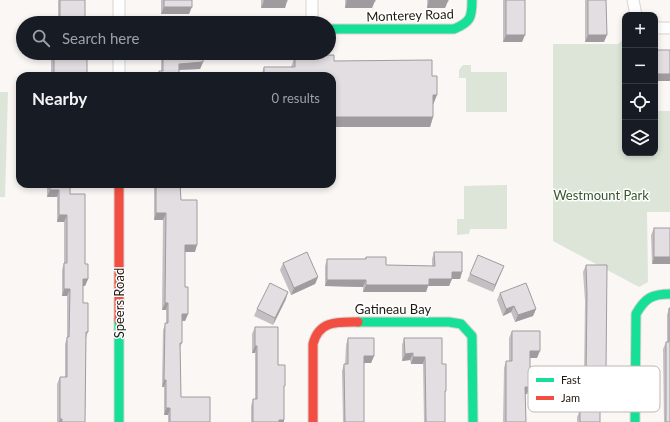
<!DOCTYPE html>
<meta charset="utf-8">
<style>
:root{--surface:#171b24;--page:#20242c;--text:#f1f3f6;--muted:#9ea1a6;--line:#363941}
body{margin:0;font-family:Lato,sans-serif;background:var(--page);color:var(--text)}
.controls{position:absolute;right:12px;top:12px;display:grid;overflow:hidden;border-radius:8px;box-shadow:0 2px 6px #0003}
.controls button{width:36px;height:36px;display:grid;place-items:center;padding:0;border:0;border-bottom:1px solid var(--line);background:var(--surface);color:var(--text);font:20px sans-serif}
.list{margin:0;padding:0;list-style:none}
h2{display:flex;justify-content:space-between;align-items:center;height:52px;margin:0;padding:0 16px;font-size:17px}
h2 small{font-size:13px;font-weight:400;color:var(--muted)}
.icon{flex:none;width:22px;height:22px;fill:none;stroke:currentColor;stroke-width:2;stroke-linecap:round;stroke-linejoin:round}
.map{position:relative;flex:none;width:670px;height:422px;overflow:hidden}
.search{position:absolute;background:var(--surface);box-shadow:0 2px 6px #0003;left:16px;top:16px;width:320px;height:44px;display:flex;align-items:center;gap:10px;box-sizing:border-box;padding:0 14px;border-radius:22px;color:var(--muted);font-size:15px}
.panel{position:absolute;background:var(--surface);box-shadow:0 2px 6px #0003;left:16px;top:72px;width:320px;height:116px;border-radius:12px}
.map>svg:first-child{display:block}
.green{fill:#dde4d8}
.lines{fill:none;stroke-linecap:round;stroke-linejoin:round}
.street-casing{stroke:#d9d4ce;stroke-width:13}
.fast-casing{stroke:#d9d4ce;stroke-width:11}
.jam-casing{stroke:#d9d4ce;stroke-width:11}
.street{stroke:#fefefe;stroke-width:11}
.fast{stroke:#16e098;stroke-width:9}
.jam{stroke:#f24e42;stroke-width:9}
.wall{fill:#c3bfc2}
.shaded-wall{fill:#9f9b9e}
.building{fill:#e3dee2;stroke:#9f9b9e}
.labels{text-anchor:middle;dominant-baseline:central;stroke-width:3;stroke-linejoin:round;paint-order:stroke}
.street-label{font-size:13px;fill:#20170f;stroke:#fff}
.park-label{font-size:13px;fill:#35572b;stroke:#fff}
.key{fill:#fff;stroke:#bcb9b7;stroke-width:1}
.key-label{font-size:11px;fill:#20170f}
</style>
<div class="map">
<svg width="670" height="422" viewBox="0 0 670 422">
<rect width="100%" height="100%" fill="#faf7f5"/>
<g class="green">
<path d="M625,37V153H655V111H670V212H647L648,282L639,287L553,241V44H618Z"/>
<path d="M463,65H471V72H507V112H466V78H459V70Z"/>
<path d="M0,92H8L5,197H0Z"/>
<path d="M507,185V229H470L469,234L457,235V219H464V186Z"/>
</g>
<g class="lines">
<defs>
<g id="street">
<path d="M119,0V23"/>
<path d="M312,0V23"/>
<path d="M633,0L636,15"/>
<path d="M655,28H670"/>
<path d="M119,53V76"/>
</g>
<g id="fast">
<path d="M329,29H454C471,22 472,17 472,0"/>
<path d="M119,320V422"/>
<path d="M358,322H449L461,324L472,336L473,422"/>
<path d="M635,422L636,314C645,298 652,294 670,294"/>
</g>
<g id="jam">
<path d="M119,184V320"/>
<path d="M313,422V344C319,320 338,322 358,322"/>
</g>
</defs>
<use href="#street" class="street-casing"/>
<use href="#fast" class="fast-casing"/>
<use href="#jam" class="jam-casing"/>
<use href="#street" class="street"/>
<use href="#fast" class="fast"/>
<use href="#jam" class="jam"/>
</g>
<g class="wall">
<rect x="58" y="0" width="27" height="23"/>
<path d="M161,0H192L189,14H161Z"/>
<path d="M261,0H287V1L285,8H261Z"/>
<path d="M345,0H375L372,8H345Z"/>
<path d="M427,0H448V1L445,8H427Z"/>
<path d="M503,0H525L522,42H503Z"/>
<path d="M585,0H606L604,42H585Z"/>
<rect x="51" y="53" width="36" height="23"/>
<path d="M161,53H203V62L200,69L179,70V76H157L159,71H161Z"/>
<path d="M295,56L334,61L433,105V117L430,127L332,76H261L264,67H291Z"/>
<path d="M47,184H70V194L85,264L88,279L85,286H83V303L88,332L86,338L85,422H57V384L60,377H65V344L67,338V296H62V270L64,263V222H57V197H47Z"/>
<path d="M155,184H180L181,200L195,252H185V287L188,314L185,321H182V343L180,347L181,397L210,422H168V415H164V387H162L163,330L166,323V310H162L163,220H154V186Z"/>
<path d="M654,228H670L652,264L651,235Z"/>
<path d="M434,252L462,272L460,279H452L449,286H428L426,292H363V287L325,286V266L327,259H365L366,257L386,265L432,266V259Z"/>
<path d="M283,263L318,277L315,284L291,295L280,270Z"/>
<path d="M586,265L604,377H603V405L601,412H600V422H577V417L580,410H582V384L584,379L585,301L583,272Z"/>
<path d="M501,273L493,292L467,281L470,274Z"/>
<path d="M500,293L536,309L533,316L515,322L511,312L503,316L497,300Z"/>
<path d="M286,299L273,325L254,316L257,309Z"/>
<path d="M669,308L670,422H664L663,349L666,342H667V315Z"/>
<path d="M255,327L278,365L284,389V422H251V406L253,399H255V353H252V334Z"/>
<path d="M512,331L537,358H530L527,394H525L526,422H503L504,368L506,361H509V338Z"/>
<path d="M348,338L374,356L371,363H364V422H343L342,371L344,364H345L346,345Z"/>
<path d="M404,338L442,364L446,391L445,393V422H424L423,364H411L410,360L402,361V345Z"/>
</g>
<g class="shaded-wall">
<path d="M264,1H287L285,8H261Z"/>
<path d="M347,1H375L372,8H345Z"/>
<path d="M429,1H448L445,8H427Z"/>
<path d="M164,7H192L189,14H161Z"/>
<path d="M506,35H525L522,42H503Z"/>
<path d="M588,35H607L604,42H585Z"/>
<path d="M203,62L200,69L176,70L179,64Z"/>
<rect x="655" y="74" width="15" height="7"/>
<path d="M433,95H437L433,105Z"/>
<path d="M332,117H433L430,127H332Z"/>
<path d="M50,190H59L57,197H47Z"/>
<path d="M156,213H166L163,220H154Z"/>
<path d="M59,215H67L64,222H57Z"/>
<path d="M185,245H197L195,252H183Z"/>
<path d="M654,257H670V264H652Z"/>
<path d="M504,266L501,273L493,292L495,285Z"/>
<path d="M452,272H462L460,279H449Z"/>
<path d="M318,277L315,284L291,295L294,288Z"/>
<path d="M83,279H88L85,286H80Z"/>
<path d="M429,279H452L449,286H428L426,292H363L366,285Z"/>
<path d="M327,280H366L363,287L325,286Z"/>
<path d="M64,289H70L67,296H62Z"/>
<path d="M288,292L286,299L273,325L275,318Z"/>
<path d="M165,303H168L166,310H162Z"/>
<path d="M514,306L511,312L503,316L506,309Z"/>
<path d="M536,309L533,316L515,322L518,315Z"/>
<path d="M182,314H188L185,321L179,320Z"/>
<path d="M255,346H257L255,353H252Z"/>
<path d="M530,351H540L537,358H527Z"/>
<path d="M413,353L410,360L402,361L405,354Z"/>
<path d="M364,356H374L371,363H361Z"/>
<path d="M413,357H425L423,364H411Z"/>
<path d="M603,370H606L604,377H601Z"/>
<path d="M164,380H166L164,387H162Z"/>
<path d="M525,387H530L527,394H523Z"/>
<path d="M600,405H603L601,412H597Z"/>
<path d="M166,408H170L168,415H164Z"/>
<path d="M60,419H62L61,422H59Z"/>
<rect x="279" y="420" width="5" height="2"/>
</g>
<g class="building">
<rect x="60" y="0" width="25" height="23"/>
<rect x="164" y="0" width="28" height="7"/>
<rect x="264" y="0" width="23" height="1"/>
<rect x="347" y="0" width="28" height="1"/>
<rect x="429" y="0" width="19" height="1"/>
<rect x="506" y="0" width="19" height="35"/>
<path d="M588,0H606L607,35H588Z"/>
<rect x="655" y="50" width="15" height="24"/>
<path d="M54,53H87V75H85V76H54Z"/>
<path d="M163,53H203V62L179,64V76H159V71H163Z"/>
<path d="M334,55V61L432,60V76H437V95H433V117H332V76H264V67H295V56Z"/>
<path d="M50,184H70V194H85V264H88V279H83V303H88V332H86L85,422H62V419H60V377H67V337H69L70,289H64V263H67V215H59V190H50Z"/>
<path d="M156,184H180L181,200H197V245H185V287H188V314H182V343H180L181,397H210V422H170V408H166V380H164L165,323H168V303H165L166,213H156Z"/>
<rect x="654" y="228" width="16" height="29"/>
<path d="M307,252L318,277L294,288L283,263Z"/>
<path d="M434,252H462V272H452V279H429V285H366V280H327V259H366V257H386V265L435,266Z"/>
<path d="M478,255L504,266L495,285L470,274Z"/>
<path d="M586,265H607L606,370H603V405H600V422H580V410H585V377H586L587,294Z"/>
<path d="M270,283L288,292L275,318L257,309Z"/>
<path d="M526,283L536,309L518,315L514,306L506,309L500,293Z"/>
<path d="M669,308H670V422H666V342H669Z"/>
<path d="M255,327H278V365H285V386H284V420H279V422H253V399H257V346H255Z"/>
<path d="M512,331H540V351H530V387H525L526,422H506V361H512Z"/>
<path d="M348,338H374V356H364V422H345L344,364H348Z"/>
<path d="M404,338H442V364H446V391H445V422H426L425,357H413V353L405,354Z"/>
</g>
<g class="labels">
<g class="street-label">
<text transform="translate(410 15) rotate(-2)">Monterey Road</text>
<text transform="translate(119 303) rotate(-90)">Speers Road</text>
<text x="393" y="309">Gatineau Bay</text>
</g>
<g class="park-label">
<text x="601" y="195">Westmount Park</text>
</g>
</g>
<rect x="528" y="366" width="132" height="46" rx="6" class="key"/>
<rect x="536" y="378" width="18" height="4" fill="#16e098"/>
<rect x="536" y="396" width="18" height="4" fill="#f24e42"/>
<g class="key-label">
<text x="561" y="384">Fast</text>
<text x="561" y="402">Jam</text>
</g>
</svg>
<div class="controls">
<button>+</button>
<button>−</button>
<button><svg class="icon" aria-label="locate" viewBox="0 0 24 24"><circle cx="12" cy="12" r="6"/><path d="M12 2v4M12 18v4M2 12h4M18 12h4"/></svg></button>
<button><svg class="icon" aria-label="layers" viewBox="0 0 24 24"><path d="M12 4l9 5-9 5-9-5zM3 14l9 5 9-5"/></svg></button>
</div>
<div class="search"><svg class="icon" aria-label="search" viewBox="0 0 24 24"><circle cx="10" cy="10" r="6"/><path d="M15 15l6 6"/></svg>Search here</div>
<section class="panel">
<h2>Nearby<small>0 results</small></h2>
<ul class="list">
</ul>
</section>
</div>
